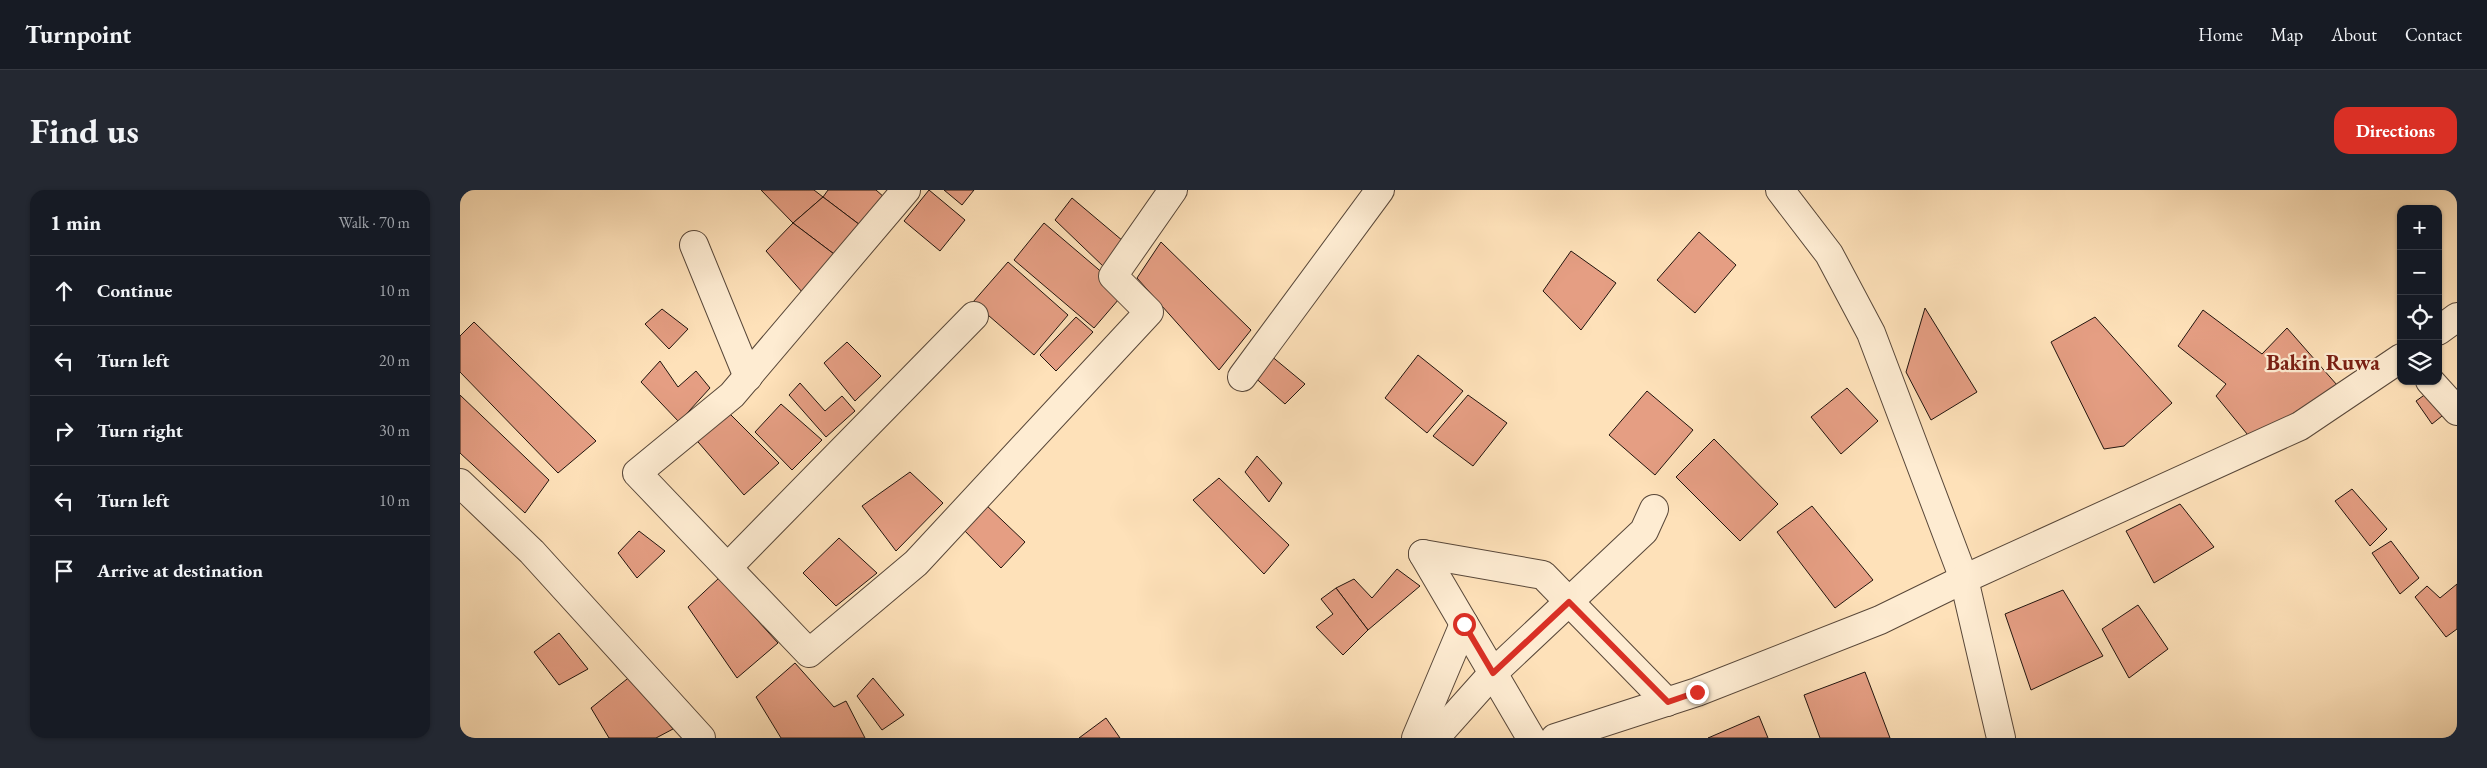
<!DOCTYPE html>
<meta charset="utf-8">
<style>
:root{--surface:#171b24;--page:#242831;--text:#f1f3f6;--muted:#9ea1a6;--line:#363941;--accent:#d93025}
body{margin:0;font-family:"EB Garamond",serif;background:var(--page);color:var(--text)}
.controls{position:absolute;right:15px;top:15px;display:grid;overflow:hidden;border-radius:10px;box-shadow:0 1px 4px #0004}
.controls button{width:45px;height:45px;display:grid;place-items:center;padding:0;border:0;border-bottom:1px solid var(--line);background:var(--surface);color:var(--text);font:25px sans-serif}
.stop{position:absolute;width:15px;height:15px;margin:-11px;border:4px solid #d93025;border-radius:50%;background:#fff}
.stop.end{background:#d93025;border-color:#fff;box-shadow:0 1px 5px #0008}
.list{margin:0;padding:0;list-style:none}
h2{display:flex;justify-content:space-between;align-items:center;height:65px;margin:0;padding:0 20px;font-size:21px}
h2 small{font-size:16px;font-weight:400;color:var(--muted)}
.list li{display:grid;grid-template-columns:32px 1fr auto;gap:15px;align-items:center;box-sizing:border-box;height:70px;padding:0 20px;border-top:1px solid var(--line)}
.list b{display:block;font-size:19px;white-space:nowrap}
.list em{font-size:16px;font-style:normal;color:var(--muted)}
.icon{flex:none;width:28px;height:28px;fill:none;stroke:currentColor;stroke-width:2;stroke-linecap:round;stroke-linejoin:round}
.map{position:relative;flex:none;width:1997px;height:548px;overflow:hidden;border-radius:15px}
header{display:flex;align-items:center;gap:30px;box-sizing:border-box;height:70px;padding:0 25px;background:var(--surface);border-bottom:1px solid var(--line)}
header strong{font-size:24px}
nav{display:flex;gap:28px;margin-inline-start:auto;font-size:18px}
.intro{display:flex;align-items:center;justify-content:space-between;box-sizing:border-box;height:120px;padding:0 30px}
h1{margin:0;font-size:35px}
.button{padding:12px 22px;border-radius:15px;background:var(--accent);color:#fff;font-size:18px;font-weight:700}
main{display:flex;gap:30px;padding:0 30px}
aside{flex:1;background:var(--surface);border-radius:15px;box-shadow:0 1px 4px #0004}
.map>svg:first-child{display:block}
.building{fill:#e59e83;stroke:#21140e}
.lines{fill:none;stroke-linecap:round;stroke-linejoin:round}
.street-casing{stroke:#584739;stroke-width:30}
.street{stroke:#feecd2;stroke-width:28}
.route{stroke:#d93025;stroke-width:6}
.labels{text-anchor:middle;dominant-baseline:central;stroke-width:4.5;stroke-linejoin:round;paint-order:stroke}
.district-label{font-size:22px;font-weight:bold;fill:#7a1f14;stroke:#feecd2}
</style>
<header>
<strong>Turnpoint</strong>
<nav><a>Home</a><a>Map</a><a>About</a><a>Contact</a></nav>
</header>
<div class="intro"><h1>Find us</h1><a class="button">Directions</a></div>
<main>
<aside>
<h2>1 min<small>Walk · 70 m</small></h2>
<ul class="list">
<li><svg class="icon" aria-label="ahead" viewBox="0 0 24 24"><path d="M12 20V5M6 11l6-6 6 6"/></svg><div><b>Continue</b></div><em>10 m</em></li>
<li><svg class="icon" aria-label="left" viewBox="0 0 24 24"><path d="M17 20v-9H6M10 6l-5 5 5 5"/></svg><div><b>Turn left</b></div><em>20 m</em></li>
<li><svg class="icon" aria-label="right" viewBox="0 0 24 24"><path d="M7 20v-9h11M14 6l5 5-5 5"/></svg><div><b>Turn right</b></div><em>30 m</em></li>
<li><svg class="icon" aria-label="left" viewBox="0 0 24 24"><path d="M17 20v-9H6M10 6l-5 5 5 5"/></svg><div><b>Turn left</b></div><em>10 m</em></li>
<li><svg class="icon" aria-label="arrive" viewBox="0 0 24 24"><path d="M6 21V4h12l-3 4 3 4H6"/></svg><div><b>Arrive at destination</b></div></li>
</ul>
</aside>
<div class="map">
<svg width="1997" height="548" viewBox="0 0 1997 548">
<rect width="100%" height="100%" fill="#fee1b9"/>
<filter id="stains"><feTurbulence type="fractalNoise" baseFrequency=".004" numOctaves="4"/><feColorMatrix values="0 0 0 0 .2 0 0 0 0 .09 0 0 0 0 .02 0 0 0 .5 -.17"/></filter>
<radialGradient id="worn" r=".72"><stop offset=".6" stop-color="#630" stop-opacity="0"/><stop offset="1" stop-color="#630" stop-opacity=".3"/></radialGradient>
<g class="building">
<path d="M301,0H354L363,7L333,33Z"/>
<path d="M368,0H416L425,8L400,35L363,7Z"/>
<path d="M469,0L505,30L480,61L444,31Z"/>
<path d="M484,0H514L502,15Z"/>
<path d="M363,7L400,35L374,64L333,33Z"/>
<path d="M612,8L663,51L645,78L595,30Z"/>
<path d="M333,33L374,64L343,103L306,61Z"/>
<path d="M584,33L665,102L634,138L554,70Z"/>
<path d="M1239,42L1276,75L1235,123L1197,90Z"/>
<path d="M701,52L791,140L759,180L677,88Z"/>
<path d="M1111,61L1156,93L1121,140L1083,101Z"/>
<path d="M548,72L608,125L574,165L513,112Z"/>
<path d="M1465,118L1517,202L1471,230L1446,182Z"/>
<path d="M202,119L228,139L209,159L185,134Z"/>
<path d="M1743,120L1802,164L1827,138L1877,195L1792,250L1756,206L1766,194L1718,156Z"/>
<path d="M616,127L633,142L596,181L580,165Z"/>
<path d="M1635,127L1712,213L1664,256L1644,259L1591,152Z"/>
<path d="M14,132L136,251L98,283L0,182V146Z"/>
<path d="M387,152L421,186L395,211L364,173Z"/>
<path d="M810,165L845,194L825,214L792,185Z"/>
<path d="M958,165L1003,201L967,243L925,208Z"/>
<path d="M200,171L218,197L236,181L250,198L219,232L181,192Z"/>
<path d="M340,193L365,221L382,206L395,221L366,247L329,205Z"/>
<path d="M1387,198L1418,231L1381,264L1351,227Z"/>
<path d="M1187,201L1233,240L1195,285L1149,245Z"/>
<path d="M1970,201L1992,218L1972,234L1956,211Z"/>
<path d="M0,205L89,290L65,323L0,263Z"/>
<path d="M1008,205L1047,233L1013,276L973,246Z"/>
<path d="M321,214L362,250L332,280L295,242Z"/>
<path d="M265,219L319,273L284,305L232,245Z"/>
<path d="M1254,249L1318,314L1280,351L1216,287Z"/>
<path d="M797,266L822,293L809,312L785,282Z"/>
<path d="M450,282L483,313L436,361L402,316Z"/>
<path d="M759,288L829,355L804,384L733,310Z"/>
<path d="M1892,299L1927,339L1910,356L1875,311Z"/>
<path d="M524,313L565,352L541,378L502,338Z"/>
<path d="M1720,314L1754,357L1694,393L1666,341Z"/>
<path d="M1352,316L1413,390L1375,418L1317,342Z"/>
<path d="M179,341L205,361L177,388L158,363Z"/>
<path d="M379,348L417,383L376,416L343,383Z"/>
<path d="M1931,351L1959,388L1940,404L1912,363Z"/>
<path d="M937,379L960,396L908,440L876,398L894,389L912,408Z"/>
<path d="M259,388L318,453L277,488L228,417Z"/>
<path d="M1997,394V439L1986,447L1955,407L1967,396L1980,408Z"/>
<path d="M876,398L908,440L883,465L856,437L873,424L861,409Z"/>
<path d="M1603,400L1643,466L1571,500L1545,424Z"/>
<path d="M1678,415L1708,459L1669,488L1642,439Z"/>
<path d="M99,443L128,479L99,495L74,462Z"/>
<path d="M335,473L374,517L386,511L405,548H321L296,507Z"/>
<path d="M1405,482L1430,548H1360L1344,505Z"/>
<path d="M172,485L213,539L196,548H149L131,518Z"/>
<path d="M413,488L444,525L422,540L397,506Z"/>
<path d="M1299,526L1308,548H1248Z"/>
<path d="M646,528L660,548H619Z"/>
</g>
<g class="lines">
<defs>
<g id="street">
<path d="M446,0L272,205L177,283L349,463L456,373L689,122L653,86L713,0"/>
<path d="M1320,0L1369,64L1411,143L1504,389L1541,548"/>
<path d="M234,55L288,187"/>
<path d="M1978,141L1997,127"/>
<path d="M782,187L920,0"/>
<path d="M1970,191L1997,221"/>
<path d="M0,293L72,362L241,548"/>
<path d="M963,364L1083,385L1207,512"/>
<path d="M963,364L1071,548"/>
<path d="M268,377L514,126"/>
<path d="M956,548L1004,434"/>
<path d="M975,548L1033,483L1184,341L1194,319"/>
<path d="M1095,548L1237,502L1420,430L1504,389L1840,236L1941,168"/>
</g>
</defs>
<use href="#street" class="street-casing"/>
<use href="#street" class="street"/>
</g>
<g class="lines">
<path class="route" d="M1004,434L1033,483L1109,412L1208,512L1237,502"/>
</g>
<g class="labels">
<g class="district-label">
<text x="1863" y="172">Bakin Ruwa</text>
</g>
</g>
<rect width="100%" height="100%" filter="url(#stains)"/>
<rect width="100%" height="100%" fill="url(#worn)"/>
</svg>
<div class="controls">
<button>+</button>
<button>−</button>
<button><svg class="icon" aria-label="locate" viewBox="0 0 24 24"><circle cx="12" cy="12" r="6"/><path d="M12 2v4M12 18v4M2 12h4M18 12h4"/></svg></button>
<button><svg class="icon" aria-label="layers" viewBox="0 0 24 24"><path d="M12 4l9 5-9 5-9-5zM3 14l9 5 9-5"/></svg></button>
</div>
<div class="stop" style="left:1004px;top:434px"></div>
<div class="stop end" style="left:1237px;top:502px"></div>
</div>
</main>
